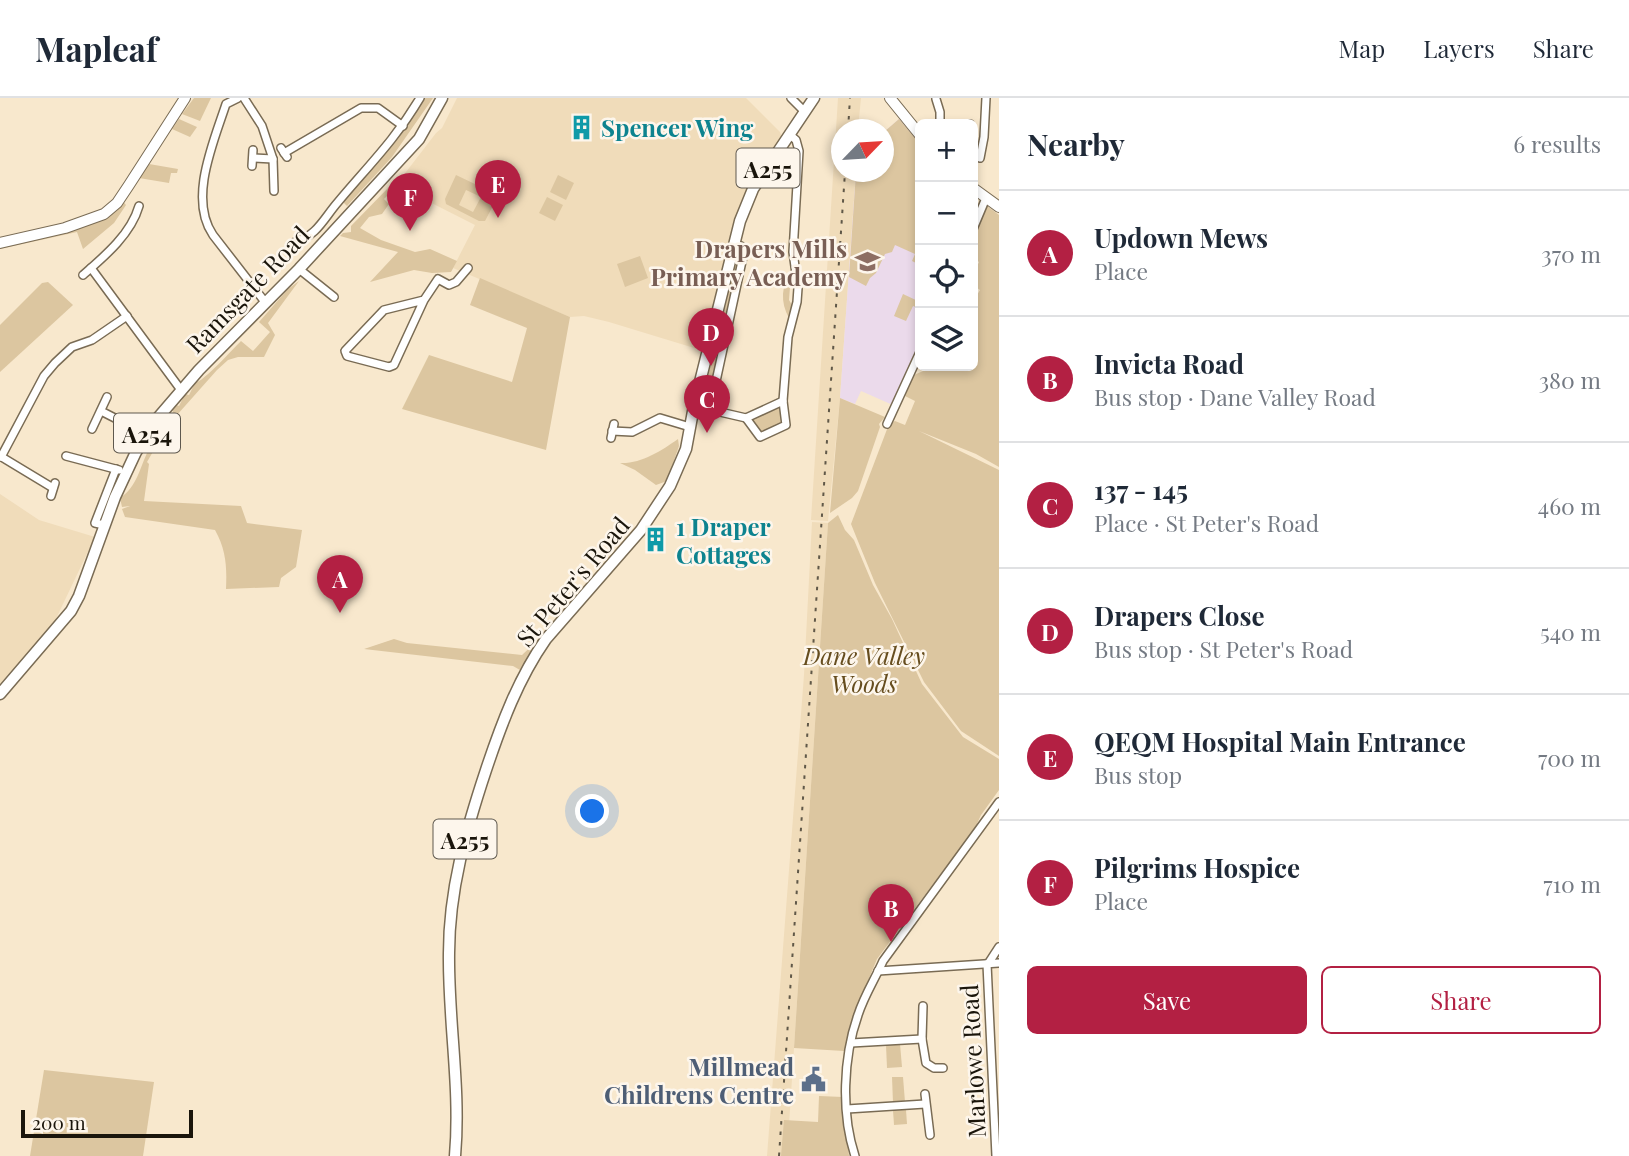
<!DOCTYPE html>
<meta charset="utf-8">
<style>
:root{--surface:#fff;--page:#f6f6f7;--text:#1f2937;--muted:#747a83;--line:#e0e1e3;--accent:#b32043}
body{margin:0;font-family:"Playfair Display",serif;background:var(--page);color:var(--text)}
.controls{position:absolute;right:21px;top:21px;display:grid;overflow:hidden;border-radius:10px;box-shadow:0 4px 10px #0003}
.controls button{width:63px;height:63px;display:grid;place-items:center;padding:0;border:0;border-bottom:2px solid var(--line);background:var(--surface);color:var(--text);font:35px sans-serif}
.compass{position:absolute;left:831px;top:21px;width:63px;height:63px;border-radius:50%;background:var(--surface);box-shadow:0 4px 10px #0003;rotate:65deg}
.scale{position:absolute;left:21px;bottom:18px;width:172px;box-sizing:border-box;padding-left:7px;border:4px solid #1a150b;border-top:0;font-size:19px;line-height:24px;white-space:nowrap;color:#1a150b;-webkit-text-stroke:5px #fdf6ec;paint-order:stroke}
.you{position:absolute;left:593px;top:714px;width:24px;height:24px;margin:-18px;border:5px solid #fff;border-radius:50%;background:#1a73e8;box-shadow:0 0 0 10px #1a73e833}
.badge{display:grid;place-items:center;width:46px;height:46px;border-radius:50%;background:var(--accent);color:#fff;font-size:23px;font-weight:700}
.pin{position:absolute;translate:-50% -58px;filter:drop-shadow(0 2px 4px #0008)}
.pin::after{content:'';position:absolute;top:37px;width:24px;height:21px;background:inherit;clip-path:polygon(0 0,100% 0,50% 100%)}
.list{margin:0;padding:0;list-style:none}
h2{display:flex;justify-content:space-between;align-items:center;height:91px;margin:0;padding:0 28px;font-size:30px}
h2 small{font-size:23px;font-weight:400;color:var(--muted)}
.list li{display:grid;grid-template-columns:46px 1fr auto;gap:21px;align-items:center;box-sizing:border-box;height:126px;padding:0 28px;border-top:2px solid var(--line)}
.list b{display:block;font-size:26px;white-space:nowrap}
.list p{margin:0;font-size:23px;white-space:nowrap;color:var(--muted)}
.list em{font-size:23px;font-style:normal;color:var(--muted)}
.actions{display:flex;gap:14px;padding:21px 28px}
.actions a{flex:1;padding:16px 0;border:2px solid var(--accent);border-radius:10px;text-align:center;font-size:24px;color:var(--accent)}
.actions .main{background:var(--accent);color:#fff}
.icon{flex:none;width:38px;height:38px;fill:none;stroke:currentColor;stroke-width:2;stroke-linecap:round;stroke-linejoin:round}
.map{position:relative;flex:none;width:999px;height:1058px;overflow:hidden}
header{display:flex;align-items:center;gap:42px;box-sizing:border-box;height:98px;padding:0 35px;background:var(--surface);border-bottom:2px solid var(--line)}
header strong{font-size:33px}
nav{display:flex;gap:38px;margin-inline-start:auto;font-size:24px}
main{display:flex}
aside{flex:1;background:var(--surface)}
.map>svg:first-child{display:block}
.built{fill:#f0dcba}
.education{fill:#ebdaeb}
.green{fill:#dcc6a0;fill-rule:evenodd}
.lines{fill:none;stroke-linecap:round;stroke-linejoin:round}
.street-casing{stroke:#796b54;stroke-width:10}
.secondary-casing{stroke:#796b54;stroke-width:12}
.primary-casing{stroke:#796b54;stroke-width:13}
.street{stroke:#fff;stroke-width:7}
.secondary{stroke:#fff;stroke-width:10}
.primary{stroke:#fff;stroke-width:10}
.rail{stroke:#605848;stroke-width:2;stroke-dasharray:3.5 7;stroke-linecap:butt}
.labels{text-anchor:middle;dominant-baseline:central;stroke-width:5;stroke-linejoin:round;paint-order:stroke}
.shield{fill:#fdf6ec;stroke:#5e584e;stroke-width:2}
.shield-label{font-size:23px;font-weight:bold;fill:#1a150b}
.culture-label{font-size:24px;font-weight:bold;fill:#0d838f;stroke:#fdf6ec;text-anchor:start}
.education-label{font-size:24px;font-weight:bold;fill:#785e54;stroke:#fdf6ec;text-anchor:end}
.street-label{font-size:24px;fill:#1a150b;stroke:#fdf6ec}
.park-label{font-size:24px;font-style:italic;fill:#664d1e;stroke:#fdf6ec}
.service-label{font-size:24px;font-weight:bold;fill:#4e5e75;stroke:#fdf6ec;text-anchor:end}
</style>
<header>
<strong>Mapleaf</strong>
<nav><a>Map</a><a>Layers</a><a>Share</a></nav>
</header>
<main>
<div class="map">
<svg width="999" height="1058" viewBox="0 0 999 1058">
<rect width="100%" height="100%" fill="#f8e8cd"/>
<g class="built">
<path d="M457,0H746L780,34L782,39L751,84L743,100L725,164L704,253L609,224L584,218L570,219L453,170L475,127L396,87L436,35L442,30Z"/>
<path d="M838,0H861L858,31L842,32V74H856L840,300L828,423L811,422Z"/>
<path d="M0,396L39,422L95,439L52,529L0,586Z"/>
<path d="M812,424L828,425L787,1058H767L804,577Z"/>
</g>
<path class="education" d="M899,21L920,46V246L895,308L861,293L855,306L840,300L856,74H884V42L887,39L884,34Z"/>
<g class="green">
<path d="M194,0H211L200,23L182,16Z"/>
<path d="M423,0H433L392,59L347,108L344,105V100L405,30Z"/>
<path d="M179,21L197,29L190,39L172,31Z"/>
<path d="M899,21L920,46V167L912,163L915,156L895,147L892,154L885,156L876,175L870,180L866,188L849,179L856,74H884V42L887,39L884,34Z"/>
<path d="M149,66L178,71L177,75H171L169,85L139,80Z"/>
<path d="M456,77L496,96L497,100L485,123H479L446,106L445,101ZM466,92L481,99L473,114L459,107Z"/>
<path d="M558,77L574,85L566,102L550,94Z"/>
<path d="M388,90L392,93L384,101L389,106L382,116L369,119L360,130L381,142L415,154L430,151L457,163L451,174L432,175L414,172L370,184L398,154L340,138L343,135L351,134V128Z"/>
<path d="M547,99L563,107L555,123L539,115Z"/>
<path d="M122,102L126,107L114,125L83,151L77,134L0,151V147L77,129Z"/>
<path d="M987,108L999,117V369L976,356L919,333L999,372V658L961,633L924,584L875,485L851,426L889,326L895,323L905,327L915,303L905,298L914,277L923,273L926,268H973V204L980,192L973,187V177L979,164L973,159V142L984,109Z"/>
<path d="M739,152L741,153L708,306L706,308L701,306Z"/>
<path d="M640,158L648,180L625,189L617,166Z"/>
<path d="M792,173L794,186L790,189L789,202L792,207L789,220C780,204 781,187 792,173Z"/>
<path d="M480,180L570,219L546,352L402,311L429,257L512,284L527,230L470,207Z"/>
<path d="M299,183L268,225L275,237L264,259H238L228,262L217,272L169,326L147,364L149,366L144,403L241,408L247,425L302,432L296,469L281,480L279,489L226,491C227,468 226,452 215,432L125,419L122,411L130,408L122,409L120,400C137,389 140,369 148,353C153,343 163,334 162,323L168,321L173,314L172,310L174,306L179,308L185,296L189,297L195,285C204,283 232,252 241,243L253,253L270,234L259,224L288,191Z"/>
<path d="M48,184L73,207L0,274V227L42,185Z"/>
<path d="M903,196L920,204V211L913,208L906,223L894,218Z"/>
<path d="M840,300L885,319L879,326L880,329L858,393L852,400L830,415Z"/>
<path d="M779,309L783,325L761,337L751,321Z"/>
<path d="M678,341L679,348L667,383L656,387L635,372L620,365C641,366 661,353 678,341Z"/>
<path d="M838,417L845,432L854,442L873,487L892,521L922,586L963,639L999,661V692L981,717L975,730L877,861L862,897L844,955V953L794,950L828,425Z"/>
<path d="M541,539L525,571L520,572L513,568L364,551L394,541L407,545L522,557Z"/>
<path d="M900,946L902,969L887,970L886,947Z"/>
<path d="M44,972L154,984L143,1058H30Z"/>
<path d="M892,979H903L905,1004L893,1005Z"/>
<path d="M819,998L843,999L850,1048L848,1049L849,1058H781L784,1022L818,1024Z"/>
<path d="M893,1012H906L907,1026L894,1027Z"/>
</g>
<g class="lines">
<defs>
<g id="street">
<path d="M238,0L226,6C214,43 188,101 213,137L265,204"/>
<path d="M244,0L262,28L273,61L274,93"/>
<path d="M791,0L805,14"/>
<path d="M936,1L940,14V26"/>
<path d="M940,26H970"/>
<path d="M281,50L287,59"/>
<path d="M284,55L361,10H378L403,28"/>
<path d="M253,60L273,61"/>
<path d="M980,60L984,39L986,0"/>
<path d="M252,68L253,52"/>
<path d="M973,131L986,100"/>
<path d="M295,144C317,138 324,120 338,104C369,67 395,42 420,0"/>
<path d="M91,170L181,292"/>
<path d="M299,171L334,199"/>
<path d="M83,177C105,158 131,136 139,108"/>
<path d="M424,202L394,267L389,269L347,258L345,253L384,212L424,202L438,181L449,187L456,184L468,170"/>
<path d="M694,308L746,320L783,303"/>
<path d="M710,311L744,154L741,148L735,146"/>
<path d="M101,313L146,336"/>
<path d="M746,320L760,339L786,327L783,303L788,239L797,204L798,190L793,154L799,53L796,42L790,37"/>
<path d="M887,326L920,254"/>
<path d="M92,331L107,299"/>
<path d="M612,333L632,334L660,320L690,329"/>
<path d="M611,340L614,326"/>
<path d="M0,358L53,390"/>
<path d="M66,358L119,372"/>
<path d="M1,359L44,278L55,265L72,249L92,242L127,218"/>
<path d="M51,398L55,385"/>
<path d="M104,427L95,425L116,371"/>
<path d="M987,866L996,1058"/>
<path d="M988,866L999,849"/>
<path d="M878,873L999,865"/>
<path d="M923,908L922,941L926,965L934,970H943"/>
<path d="M851,945L922,941"/>
<path d="M925,996L930,1037"/>
<path d="M847,1011L925,1006"/>
<path d="M855,1058C841,1016 843,959 858,917C864,898 875,881 883,863L999,704"/>
</g>
<g id="secondary">
<path d="M890,0L920,37"/>
<path d="M973,90L999,109"/>
<path d="M0,145L65,130L104,116L117,105L129,87L185,0"/>
</g>
<g id="primary">
<path d="M0,596L71,513L79,498L115,399L136,354L156,322L199,272L299,171L419,41L442,0"/>
<path d="M455,1058C461,990 448,923 449,855C449,792 466,732 486,672C501,627 518,581 546,541L641,432L670,388L686,351L694,308L740,123L753,91L814,0"/>
</g>
</defs>
<use href="#street" class="street-casing"/>
<use href="#secondary" class="secondary-casing"/>
<use href="#primary" class="primary-casing"/>
<use href="#street" class="street"/>
<use href="#secondary" class="secondary"/>
<use href="#primary" class="primary"/>
<g class="rail">
<path d="M848,32L850,0"/>
<path d="M779,1058L845,74"/>
</g>
</g>
<defs>
<symbol id="building-bare" viewBox="-9 -9 18 18"><path d="M-4-6H4V6H1V3H-1V6H-4ZM-2.5-4.3h1.7v1.8h-1.7ZM.8-4.3h1.7v1.8H.8ZM-2.5-1h1.7V.8h-1.7ZM.8-1h1.7V.8H.8Z" fill="#0f9aa8" stroke="#fdf6ec" stroke-width="2.5" paint-order="stroke"/></symbol>
<symbol id="school-bare" viewBox="-9 -9 18 18"><path d="M0-5L7-2L0 1L-7-2ZM-4 1L0 2.5L4 1V4Q0 6-4 4Z" fill="#8d6e63" stroke="#fdf6ec" stroke-width="2.5" paint-order="stroke"/></symbol>
<symbol id="civic-bare" viewBox="-9 -9 18 18"><path d="M-.6-6.5H3V-4.5H.6V-3L4-1V1h2V6H-6V1h2V-1L-.6-3ZM-1.2 2.5V6h2.4V2.5Z" fill="#5c6f8a" stroke="#fdf6ec" stroke-width="2.5" paint-order="stroke"/></symbol>
</defs>
<g fill-rule="evenodd">
<use href="#building-bare" x="564" y="12" width="35" height="35"/>
<use href="#school-bare" x="850" y="146" width="35" height="35"/>
<use href="#building-bare" x="638" y="424" width="35" height="35"/>
<use href="#civic-bare" x="796" y="964" width="35" height="35"/>
</g>
<g class="labels">
<g class="shield">
<rect x="736.5" y="50.5" width="63" height="39" rx="5"/>
<rect x="114" y="315.5" width="66" height="39" rx="5"/>
<rect x="433.5" y="721.5" width="63" height="39" rx="5"/>
</g>
<g class="shield-label">
<text x="768" y="70">A255</text>
<text x="147" y="335">A254</text>
<text x="465" y="741">A255</text>
</g>
<g class="culture-label">
<text x="601" y="29">Spencer Wing</text>
<text x="676" y="428">1 Draper<tspan x="676" dy="28">Cottages</tspan></text>
</g>
<g class="education-label">
<text x="847" y="150">Drapers Mills<tspan x="847" dy="28">Primary Academy</tspan></text>
</g>
<g class="street-label">
<text transform="translate(247 191) rotate(-46)">Ramsgate Road</text>
<text transform="translate(572 483) rotate(-50)">St Peter's Road</text>
<text transform="translate(972 963) rotate(-93)">Marlowe Road</text>
</g>
<g class="park-label">
<text x="864" y="557">Dane Valley<tspan x="864" dy="28">Woods</tspan></text>
</g>
<g class="service-label">
<text x="794" y="968">Millmead<tspan x="794" dy="28">Childrens Centre</tspan></text>
</g>
</g>
</svg>
<div class="controls">
<button>+</button>
<button>−</button>
<button><svg class="icon" aria-label="locate" viewBox="0 0 24 24"><circle cx="12" cy="12" r="6"/><path d="M12 2v4M12 18v4M2 12h4M18 12h4"/></svg></button>
<button><svg class="icon" aria-label="layers" viewBox="0 0 24 24"><path d="M12 4l9 5-9 5-9-5zM3 14l9 5 9-5"/></svg></button>
</div>
<svg class="compass" viewBox="-18 -18 36 36"><path d="M0-13l5 13h-10z" fill="#e53935"/><path d="M0 13l5-13h-10z" fill="#747a83"/></svg>
<div class="scale">200 m</div>
<div class="you"></div>
<div class="pin badge" style="left:340px;top:515px">A</div>
<div class="pin badge" style="left:891px;top:844px">B</div>
<div class="pin badge" style="left:707px;top:335px">C</div>
<div class="pin badge" style="left:711px;top:268px">D</div>
<div class="pin badge" style="left:498px;top:120px">E</div>
<div class="pin badge" style="left:410px;top:133px">F</div>
</div>
<aside>
<h2>Nearby<small>6 results</small></h2>
<ul class="list">
<li><span class="badge">A</span><div><b>Updown Mews</b><p>Place</p></div><em>370 m</em></li>
<li><span class="badge">B</span><div><b>Invicta Road</b><p>Bus stop · Dane Valley Road</p></div><em>380 m</em></li>
<li><span class="badge">C</span><div><b>137 - 145</b><p>Place · St Peter's Road</p></div><em>460 m</em></li>
<li><span class="badge">D</span><div><b>Drapers Close</b><p>Bus stop · St Peter's Road</p></div><em>540 m</em></li>
<li><span class="badge">E</span><div><b>QEQM Hospital Main Entrance</b><p>Bus stop</p></div><em>700 m</em></li>
<li><span class="badge">F</span><div><b>Pilgrims Hospice</b><p>Place</p></div><em>710 m</em></li>
</ul>
<div class="actions"><a class="main">Save</a><a>Share</a></div>
</aside>
</main>
